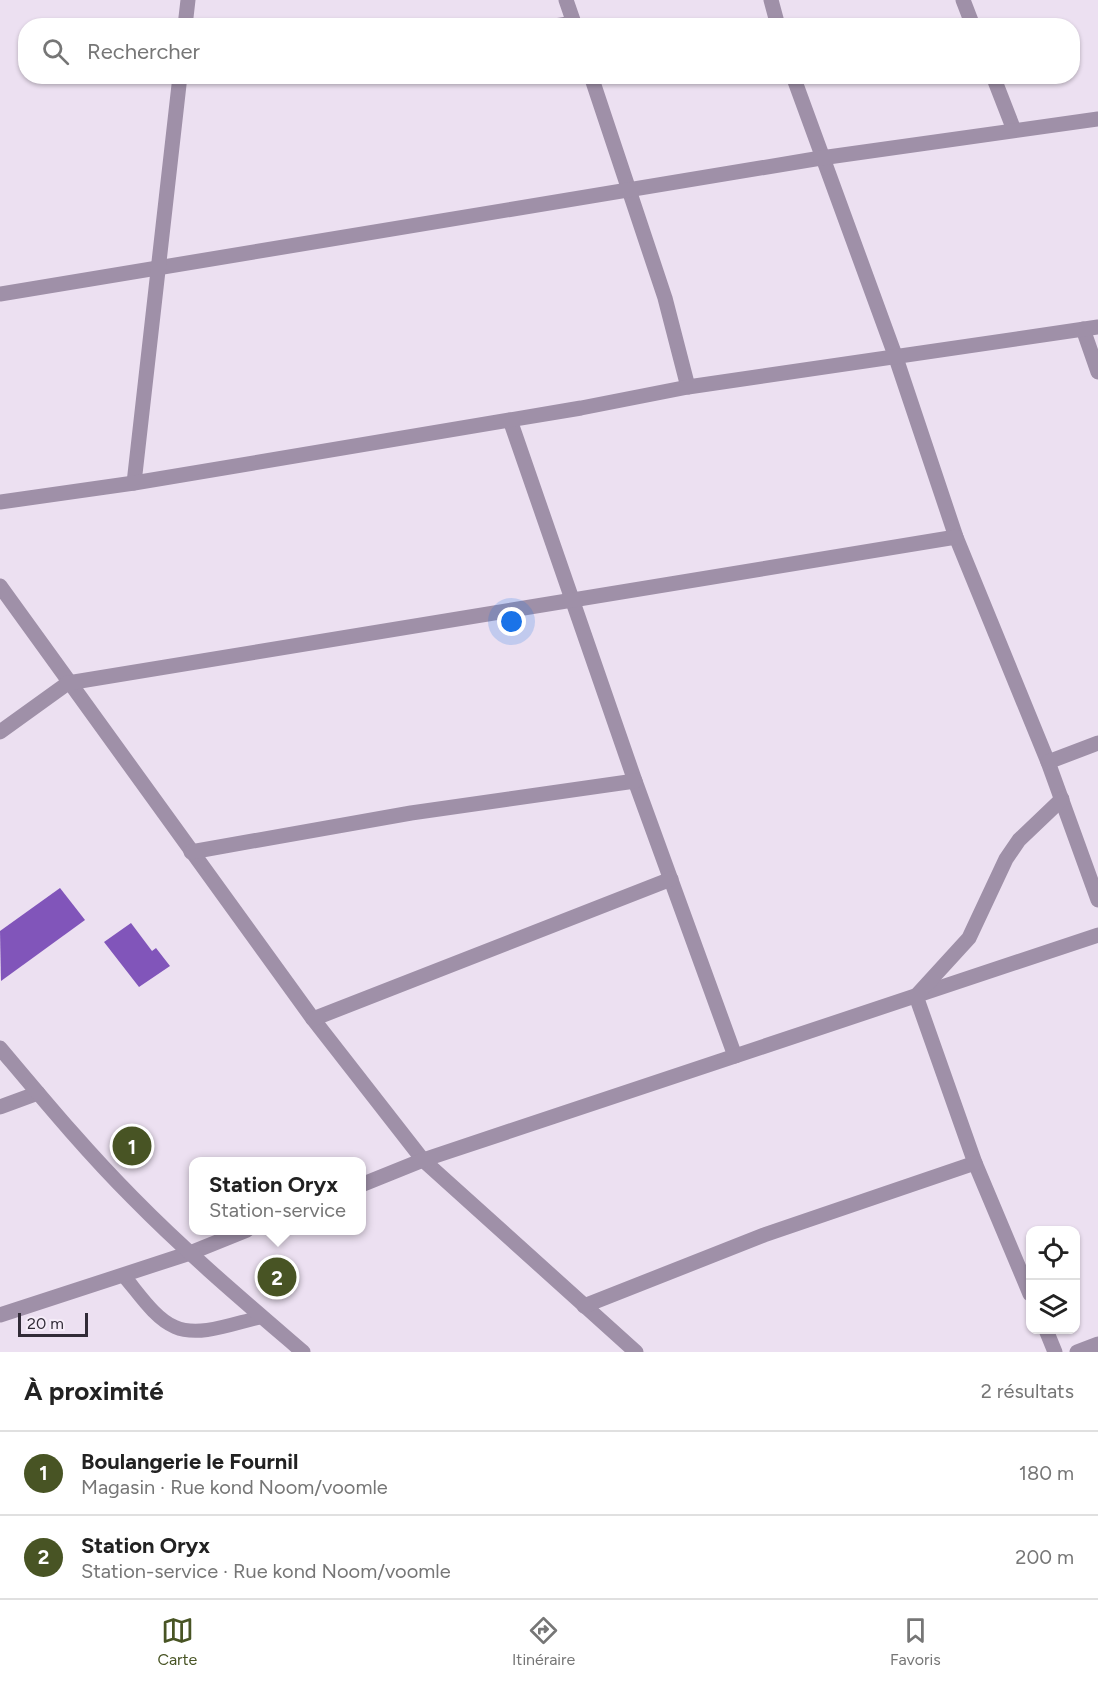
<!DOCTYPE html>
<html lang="fr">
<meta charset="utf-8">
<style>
:root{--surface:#fff;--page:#f2f2f2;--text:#222;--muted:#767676;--line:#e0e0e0;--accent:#485424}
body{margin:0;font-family:Figtree,sans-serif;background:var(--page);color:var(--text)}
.controls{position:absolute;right:18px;bottom:18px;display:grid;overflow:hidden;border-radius:12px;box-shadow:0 2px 4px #0004}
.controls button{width:54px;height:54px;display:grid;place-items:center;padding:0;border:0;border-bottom:2px solid var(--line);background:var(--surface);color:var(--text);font:30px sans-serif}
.scale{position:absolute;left:18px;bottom:15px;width:70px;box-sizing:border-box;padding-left:6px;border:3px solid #312b37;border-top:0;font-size:16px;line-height:21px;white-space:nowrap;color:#312b37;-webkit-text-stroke:4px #f5ecf8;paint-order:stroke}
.you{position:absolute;left:512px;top:622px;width:21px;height:21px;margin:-15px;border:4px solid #fff;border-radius:50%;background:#1a73e8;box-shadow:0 0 0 9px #1a73e833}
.badge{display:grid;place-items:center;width:39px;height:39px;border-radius:50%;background:var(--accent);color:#fff;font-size:20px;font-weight:700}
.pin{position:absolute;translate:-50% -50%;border:3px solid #fff;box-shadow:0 2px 6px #0006}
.popup{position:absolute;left:189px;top:1157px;width:177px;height:78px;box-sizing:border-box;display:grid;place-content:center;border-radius:12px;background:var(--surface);filter:drop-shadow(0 2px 4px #0005);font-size:20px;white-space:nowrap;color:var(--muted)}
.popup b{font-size:22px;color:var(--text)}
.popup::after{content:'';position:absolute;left:50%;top:100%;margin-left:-12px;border:12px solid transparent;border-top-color:var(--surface)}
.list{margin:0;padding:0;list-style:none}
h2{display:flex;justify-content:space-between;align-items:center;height:78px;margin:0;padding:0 24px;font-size:26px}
h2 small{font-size:20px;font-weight:400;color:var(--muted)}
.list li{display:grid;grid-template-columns:39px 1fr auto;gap:18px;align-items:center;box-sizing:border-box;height:84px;padding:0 24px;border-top:2px solid var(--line)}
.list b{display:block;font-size:22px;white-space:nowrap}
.list p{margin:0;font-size:20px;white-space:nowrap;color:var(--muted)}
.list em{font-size:20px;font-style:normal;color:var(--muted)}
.icon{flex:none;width:33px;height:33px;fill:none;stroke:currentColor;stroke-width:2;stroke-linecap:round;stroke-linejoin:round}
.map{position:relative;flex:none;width:1098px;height:1352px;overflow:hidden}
.search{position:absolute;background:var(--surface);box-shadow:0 2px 4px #0004;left:18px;right:18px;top:18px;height:66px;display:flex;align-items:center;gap:15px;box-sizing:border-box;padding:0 21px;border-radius:24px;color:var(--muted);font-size:22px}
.sheet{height:246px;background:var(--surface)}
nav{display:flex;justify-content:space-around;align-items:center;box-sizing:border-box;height:84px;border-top:2px solid var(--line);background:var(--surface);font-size:16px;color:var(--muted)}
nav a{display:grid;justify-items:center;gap:3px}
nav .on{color:var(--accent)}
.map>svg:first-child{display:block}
.building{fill:#8155ba}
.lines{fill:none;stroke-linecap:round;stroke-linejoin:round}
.service{stroke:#9f90a8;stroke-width:14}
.minor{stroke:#9f90a8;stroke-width:15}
.tertiary{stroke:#9f90a8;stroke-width:15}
</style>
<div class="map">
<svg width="1098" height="1352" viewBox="0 0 1098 1352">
<rect width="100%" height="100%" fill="#ece0f1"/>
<g class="building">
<path d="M60,888L85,920L1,981L0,931Z"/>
<path d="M131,923L152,951L156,948L170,966L139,987L104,942Z"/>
</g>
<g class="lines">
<path class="service" d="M123,1275C138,1292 154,1318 175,1327C200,1338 237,1322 262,1317"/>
<g class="minor">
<path d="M566,0L575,26"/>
<path d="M771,0L778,26"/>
<path d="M963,0L973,26"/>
<path d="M185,26L188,0"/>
<path d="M555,26L574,23"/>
<path d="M591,76L665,298L688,387"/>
<path d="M793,76L895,355L956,537L1048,762L1098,900"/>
<path d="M993,76L1014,130"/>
<path d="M0,294L821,158L1098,119"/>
<path d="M1083,329L1098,372"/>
<path d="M510,420L635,781L735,1056"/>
<path d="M134,483L180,76"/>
<path d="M0,502L134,483L581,408L688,387L1098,327"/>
<path d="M0,586L313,1019L423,1160L636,1352"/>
<path d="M0,732L68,683L956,537"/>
<path d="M1048,762L1098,743"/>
<path d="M191,852L411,813L635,781"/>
<path d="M313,1019L671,879"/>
<path d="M0,1107L38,1093"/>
<path d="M361,1185L423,1160L1098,935"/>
<path d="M1030,1294L975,1163L916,996L969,938L1006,859L1019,840L1062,799"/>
<path d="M584,1306L764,1235L975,1163"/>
<path d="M0,1315L190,1253L247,1230"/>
<path d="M1046,1330L1055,1352"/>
<path d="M1077,1352L1098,1344"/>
</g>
<path class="tertiary" d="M0,1048C43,1099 86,1151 133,1198C187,1253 245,1302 303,1352"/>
</g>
</svg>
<div class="controls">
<button><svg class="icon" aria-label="locate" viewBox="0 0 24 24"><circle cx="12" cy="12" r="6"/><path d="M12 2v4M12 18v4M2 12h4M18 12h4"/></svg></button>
<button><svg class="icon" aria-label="layers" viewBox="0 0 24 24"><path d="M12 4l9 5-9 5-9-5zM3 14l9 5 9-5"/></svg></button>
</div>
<div class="scale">20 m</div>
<div class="you"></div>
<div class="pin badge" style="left:132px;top:1146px">1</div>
<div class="pin badge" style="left:277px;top:1277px">2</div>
<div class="popup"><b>Station Oryx</b>Station-service</div>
<div class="search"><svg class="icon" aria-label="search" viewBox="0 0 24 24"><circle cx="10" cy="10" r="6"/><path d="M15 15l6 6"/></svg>Rechercher</div>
</div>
<section class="sheet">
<h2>À proximité<small>2 résultats</small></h2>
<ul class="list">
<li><span class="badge">1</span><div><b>Boulangerie le Fournil</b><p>Magasin · Rue kond Noom/voomle</p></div><em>180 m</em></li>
<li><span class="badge">2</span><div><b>Station Oryx</b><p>Station-service · Rue kond Noom/voomle</p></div><em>200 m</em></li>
</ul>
</section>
<nav>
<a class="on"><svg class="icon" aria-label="map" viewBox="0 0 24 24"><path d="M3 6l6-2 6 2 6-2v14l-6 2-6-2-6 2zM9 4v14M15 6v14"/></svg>Carte</a>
<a><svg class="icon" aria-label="directions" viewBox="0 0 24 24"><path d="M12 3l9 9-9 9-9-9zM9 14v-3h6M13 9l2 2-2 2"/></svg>Itinéraire</a>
<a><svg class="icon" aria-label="saved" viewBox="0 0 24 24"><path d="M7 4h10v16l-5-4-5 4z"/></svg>Favoris</a>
</nav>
